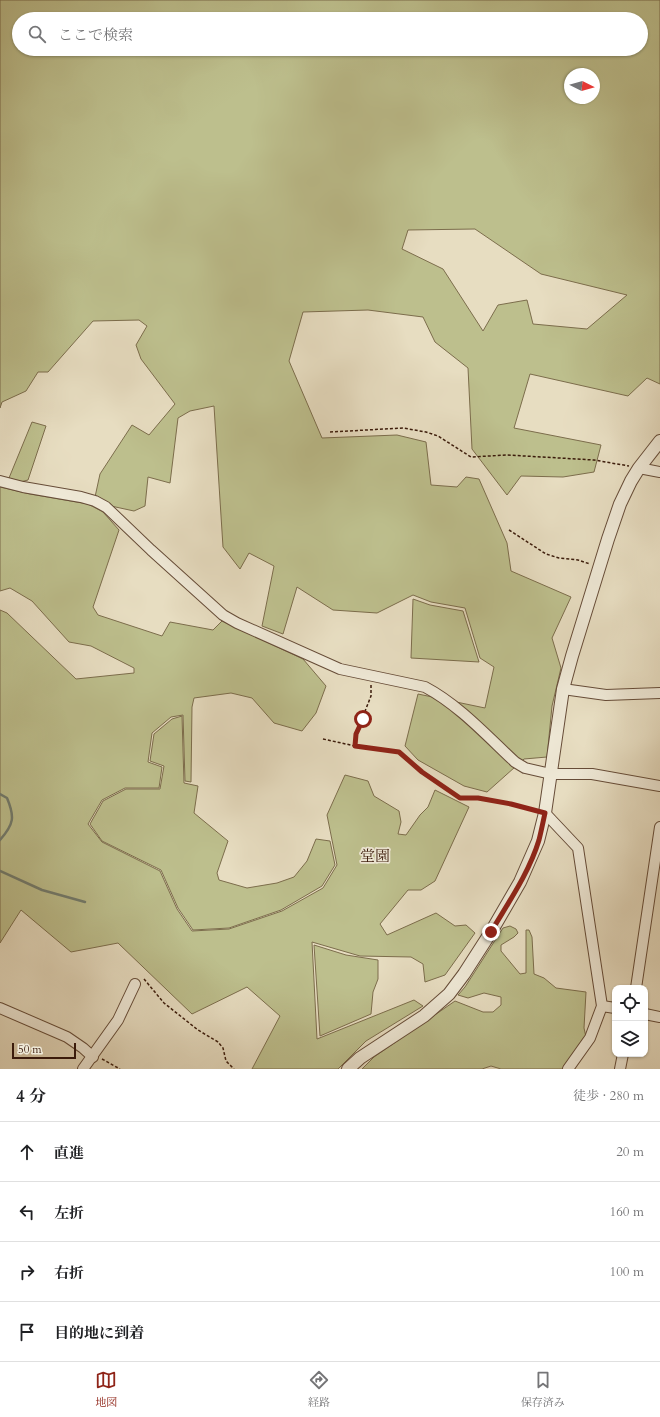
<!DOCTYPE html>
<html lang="ja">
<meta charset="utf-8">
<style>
:root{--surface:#fff;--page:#f6f6f6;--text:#202124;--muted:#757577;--line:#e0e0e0;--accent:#8f2418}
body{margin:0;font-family:Cardo,"Noto Serif JP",serif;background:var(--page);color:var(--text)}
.controls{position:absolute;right:12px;bottom:12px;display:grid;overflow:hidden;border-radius:8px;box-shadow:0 1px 3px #0004}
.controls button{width:36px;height:36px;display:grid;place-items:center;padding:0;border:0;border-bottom:1px solid var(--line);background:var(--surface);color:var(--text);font:20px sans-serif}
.compass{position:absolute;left:564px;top:68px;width:36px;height:36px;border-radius:50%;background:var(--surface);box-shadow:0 1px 3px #0004;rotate:95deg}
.scale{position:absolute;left:12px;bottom:10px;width:64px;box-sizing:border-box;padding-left:4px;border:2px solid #3b1b0b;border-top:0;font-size:11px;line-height:14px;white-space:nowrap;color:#3b1b0b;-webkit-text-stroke:3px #efe9d7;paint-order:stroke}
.stop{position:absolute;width:12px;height:12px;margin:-9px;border:3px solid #8f2418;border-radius:50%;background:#fff}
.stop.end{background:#8f2418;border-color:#fff;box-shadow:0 1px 4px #0008}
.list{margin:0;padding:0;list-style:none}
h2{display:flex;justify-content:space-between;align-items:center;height:52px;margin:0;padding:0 16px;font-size:17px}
h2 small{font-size:13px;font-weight:400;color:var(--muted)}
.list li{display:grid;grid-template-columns:26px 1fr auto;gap:12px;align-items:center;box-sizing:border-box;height:60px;padding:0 16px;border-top:1px solid var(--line)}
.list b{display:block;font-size:15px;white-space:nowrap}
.list em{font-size:13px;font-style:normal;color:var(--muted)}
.icon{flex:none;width:22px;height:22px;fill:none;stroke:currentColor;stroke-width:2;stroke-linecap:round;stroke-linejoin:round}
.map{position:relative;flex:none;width:660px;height:1069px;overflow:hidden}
.search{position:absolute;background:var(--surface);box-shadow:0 1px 3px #0004;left:12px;right:12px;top:12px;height:44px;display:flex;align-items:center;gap:10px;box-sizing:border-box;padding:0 14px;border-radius:22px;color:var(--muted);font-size:15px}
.sheet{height:292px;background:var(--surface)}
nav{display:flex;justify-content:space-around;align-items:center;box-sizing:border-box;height:56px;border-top:1px solid var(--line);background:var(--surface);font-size:11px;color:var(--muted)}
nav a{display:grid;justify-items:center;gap:2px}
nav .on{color:var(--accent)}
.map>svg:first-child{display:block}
.green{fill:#bdbf8d;stroke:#7c6d4c;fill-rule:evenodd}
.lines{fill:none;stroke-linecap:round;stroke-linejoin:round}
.stream{stroke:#727c6e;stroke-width:2.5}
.minor-casing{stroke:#664c38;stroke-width:12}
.tertiary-casing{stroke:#664c38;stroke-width:14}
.path{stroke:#3b1b0b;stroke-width:1.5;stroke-dasharray:3 2;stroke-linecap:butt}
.minor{stroke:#efe9d7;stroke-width:10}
.tertiary{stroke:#efe9d7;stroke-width:12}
.route{stroke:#8f2418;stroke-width:5}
.labels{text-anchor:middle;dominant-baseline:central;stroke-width:3.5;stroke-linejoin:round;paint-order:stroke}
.quarter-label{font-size:15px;fill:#3b1b0b;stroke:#efe9d7}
</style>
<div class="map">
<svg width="660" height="1069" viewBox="0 0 660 1069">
<rect width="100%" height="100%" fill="#e7ddc1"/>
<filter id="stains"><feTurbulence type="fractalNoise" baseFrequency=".005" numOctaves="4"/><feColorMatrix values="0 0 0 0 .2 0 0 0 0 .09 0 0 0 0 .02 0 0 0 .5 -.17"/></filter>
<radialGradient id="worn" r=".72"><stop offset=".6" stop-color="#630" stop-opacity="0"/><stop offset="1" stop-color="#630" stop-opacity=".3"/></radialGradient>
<g class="green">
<path d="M0,0H660V384L647,378L628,396L530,374L514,428L601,445L594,472L563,477L521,476L507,495L472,449L468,368L435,342L423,317L368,310L303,312L289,361L322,438L397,435L426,442L431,485L457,487L466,477L479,479L507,543L511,571L571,597L552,638L561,668L552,706L547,757L524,759L487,792L464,786L418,760L405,746L418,694L485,708L494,667L480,658L465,608L431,602L413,595L377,613L333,610L297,587L283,634L262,626L274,566L249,553L240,569L223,547L214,406L190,411L178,418L170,483L148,477L145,506L134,511L111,506L95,497L100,474L132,425L149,435L175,404L141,359L136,345L147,326L139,320L93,321L48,372H38L26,391L2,402L0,408ZM19,19H641V49H19ZM570,74H594V98H570ZM475,229L541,274L627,295L587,329L533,324L527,300L498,305L483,331L443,269L402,249L408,230Z"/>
<path d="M32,422L46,426L28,480L20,482L9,478Z"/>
<path d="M0,487L30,494L88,504L103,512L119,530L93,607L98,615L162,636L170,622L213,630L222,621L303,659L326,686L316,713L302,731L274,723L252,698L231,693L194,698L192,707L191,782L185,781L183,715L171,717L152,733L148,762L162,767L159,788H125L102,800L88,824L102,842L160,871L177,909L192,931L229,929L282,911L323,888L337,865L327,815L345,775L368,781L374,796L399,811L401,822L398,834L406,835L420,815L428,807L435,790L469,807L435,881L421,890H408L380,924L387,935L436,913L455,926L466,925L475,933L445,975L425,982L423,964L411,957L360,956L312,942L317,1039L414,1000L423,1006L366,1041L338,1069H252L280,1016L247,987L192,1014L118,943L71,952L21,910L0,943V610L7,613L76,679L134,673V668L91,646L69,642L32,601L10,588L0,591Z"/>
<path d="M413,599L430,605L463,611L479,662L411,658Z"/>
<path d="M182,716L184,783L198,786L194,813L228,841L217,873L219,880L247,888L277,883L294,877L307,861L316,839L330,841L335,865L322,886L281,910L229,928L193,930L178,908L161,870L102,841L90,824L103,801L126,789H160L164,766L150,761L154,734L172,719Z"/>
<path d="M510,926L516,929L518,933L514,937L501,945V951L520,974L526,973V930H529L532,937L534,974L544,978L556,988L586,992L584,1028L586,1037L565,1069H501L491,1066L482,1069H362L374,1057L455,1001L483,1012H493L501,1005V997L484,993L468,998L458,995L465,987L503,928Z"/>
<path d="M314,945L346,955L378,960V979L373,992L371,1014L320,1036Z"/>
</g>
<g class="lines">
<g class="stream">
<path d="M0,794L7,798C15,817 14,824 0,840"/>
<path d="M0,871L42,890L85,902"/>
</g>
<defs>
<g id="minor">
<path d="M639,468L660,472"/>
<path d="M0,481L23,487L81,497L95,501L106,507L151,550L223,615L237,623L340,669L425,687C459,705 487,736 515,762L525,768L551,774H592L660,786"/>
<path d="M563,689L606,695L660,693"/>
<path d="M545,813L578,848L602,1006L590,1038L568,1069"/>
<path d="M636,988L660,827"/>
<path d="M602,1006L615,1008"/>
<path d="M0,1008L67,1037L83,1048L93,1057"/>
<path d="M645,1014L660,1017"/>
<path d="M83,1069L118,1020L135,984"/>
<path d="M620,1069L623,1054"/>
</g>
<path id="tertiary" d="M348,1069L360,1058L424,1016L449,994L464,974L491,932L520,882L538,841L545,813L563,689L572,656L608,539L620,504L631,481L639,468L660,441"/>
</defs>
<use href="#minor" class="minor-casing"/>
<use href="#tertiary" class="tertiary-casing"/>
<g class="path">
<path d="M330,432L403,428L426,432L438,436L471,457L507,455L594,460L629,466"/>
<path d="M509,530L546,554L559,558L578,560L590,564"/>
<path d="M323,739L355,746L399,752L423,773L460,797L477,798L511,803L536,810"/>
<path d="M355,745L356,734L371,696V684"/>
<path d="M144,979L164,1003L198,1030L218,1042L223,1048L226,1061L234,1069"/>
<path d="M102,1059L120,1069"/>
</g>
<use href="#minor" class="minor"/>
<use href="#tertiary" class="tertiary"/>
</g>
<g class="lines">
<path class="route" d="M363,719L356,734L355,746L399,752L422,772L460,798H478L511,804L545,813C543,822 541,832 539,840C529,873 508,903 491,932"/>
</g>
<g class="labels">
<g class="quarter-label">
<text x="375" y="856">堂園</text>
</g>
</g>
<rect width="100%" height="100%" filter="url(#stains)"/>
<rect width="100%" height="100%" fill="url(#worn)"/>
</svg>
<div class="controls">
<button><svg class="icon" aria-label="locate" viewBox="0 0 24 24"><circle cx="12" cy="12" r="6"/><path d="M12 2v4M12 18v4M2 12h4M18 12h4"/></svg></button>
<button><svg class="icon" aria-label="layers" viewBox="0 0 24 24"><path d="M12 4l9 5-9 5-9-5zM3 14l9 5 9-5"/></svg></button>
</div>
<svg class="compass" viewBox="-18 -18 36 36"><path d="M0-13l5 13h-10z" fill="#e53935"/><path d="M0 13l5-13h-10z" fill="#757577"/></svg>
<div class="scale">50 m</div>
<div class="stop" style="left:363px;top:719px"></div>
<div class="stop end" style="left:491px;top:932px"></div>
<div class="search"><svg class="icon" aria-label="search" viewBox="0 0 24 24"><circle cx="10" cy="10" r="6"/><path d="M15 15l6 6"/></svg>ここで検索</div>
</div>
<section class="sheet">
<h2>4 分<small>徒歩 · 280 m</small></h2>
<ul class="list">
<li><svg class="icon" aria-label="ahead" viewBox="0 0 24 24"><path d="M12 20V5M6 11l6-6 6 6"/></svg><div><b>直進</b></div><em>20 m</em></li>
<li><svg class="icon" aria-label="left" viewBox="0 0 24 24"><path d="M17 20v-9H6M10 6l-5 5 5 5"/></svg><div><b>左折</b></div><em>160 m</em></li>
<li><svg class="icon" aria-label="right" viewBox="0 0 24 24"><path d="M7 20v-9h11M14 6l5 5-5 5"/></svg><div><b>右折</b></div><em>100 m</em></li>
<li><svg class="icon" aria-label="arrive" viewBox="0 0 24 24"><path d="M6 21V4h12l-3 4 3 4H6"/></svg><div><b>目的地に到着</b></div></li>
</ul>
</section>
<nav>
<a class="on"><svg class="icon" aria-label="map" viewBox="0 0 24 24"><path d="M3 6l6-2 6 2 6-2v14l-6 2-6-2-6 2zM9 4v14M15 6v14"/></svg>地図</a>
<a><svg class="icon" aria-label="directions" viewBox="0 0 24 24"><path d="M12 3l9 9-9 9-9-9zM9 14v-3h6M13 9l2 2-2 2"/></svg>経路</a>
<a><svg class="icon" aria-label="saved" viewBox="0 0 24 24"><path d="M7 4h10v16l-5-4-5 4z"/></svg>保存済み</a>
</nav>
